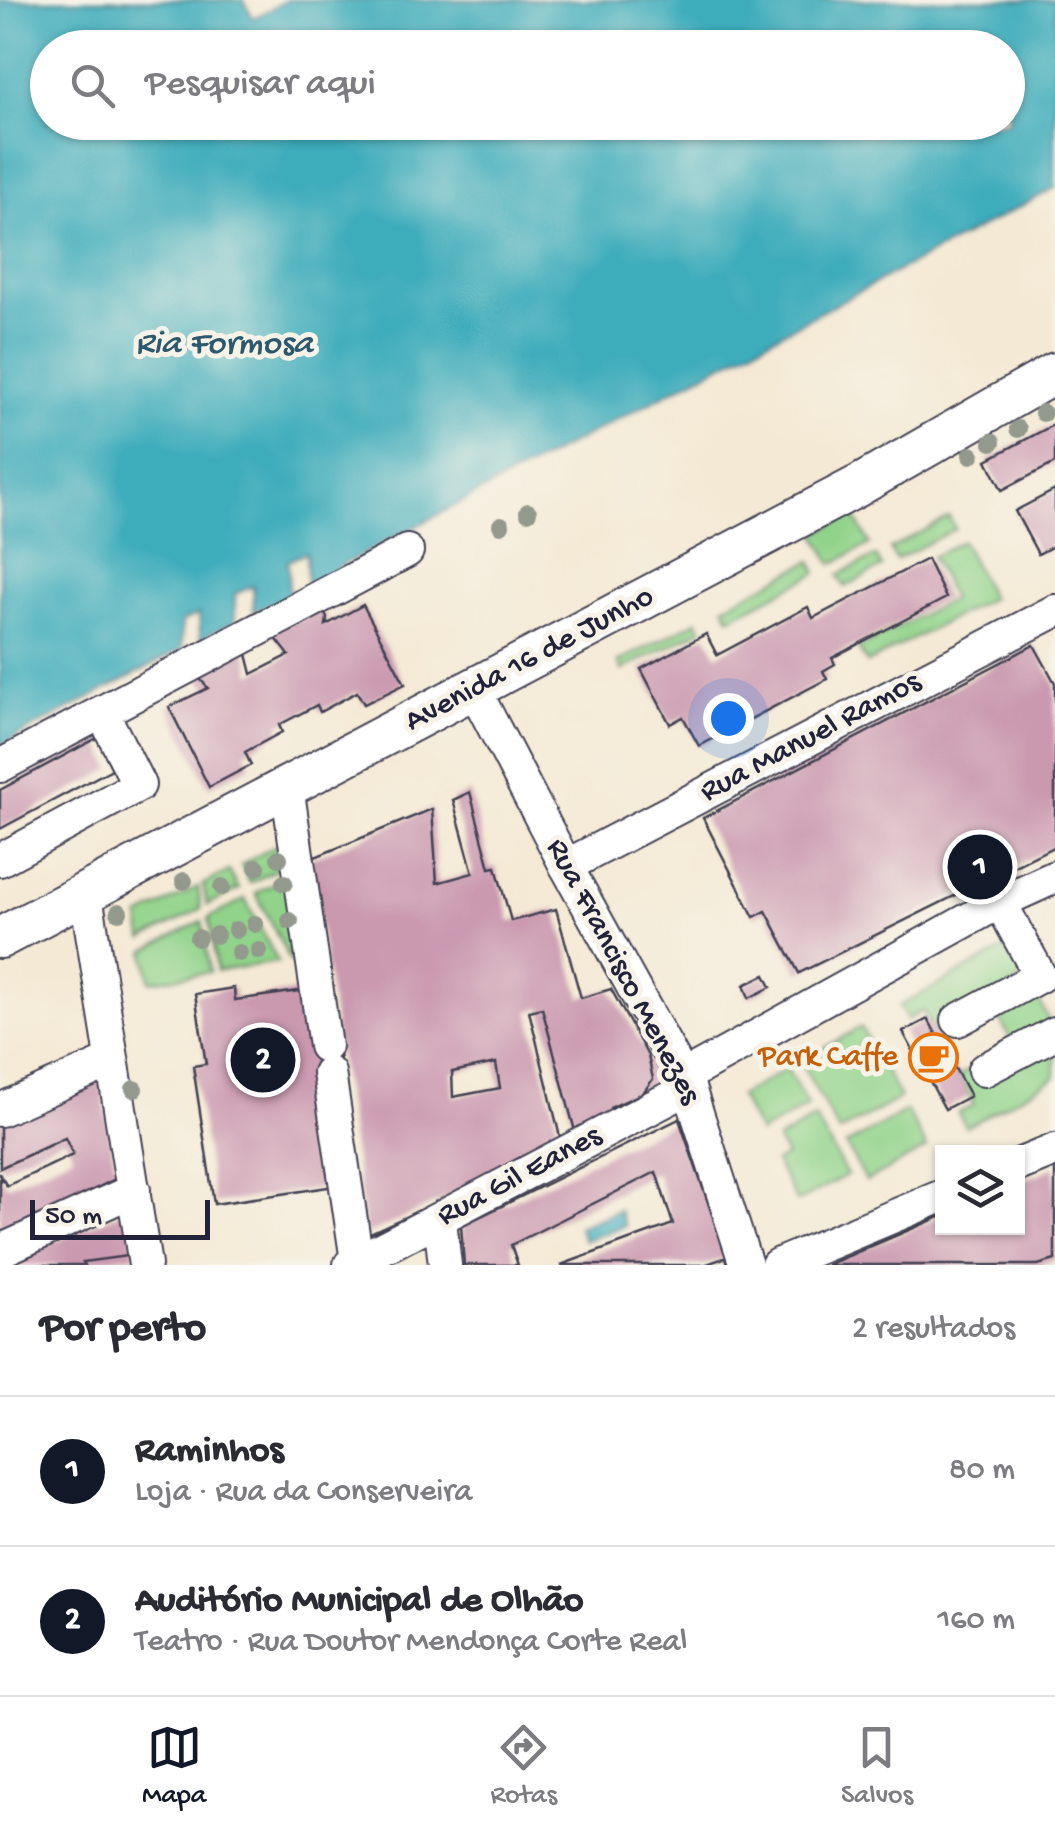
<!DOCTYPE html>
<html lang="pt">
<meta charset="utf-8">
<style>
:root{--surface:#fff;--page:#f7f7f7;--text:#2b2b33;--muted:#7c7c81;--line:#e1e1e2;--accent:#111827}
body{margin:0;font-family:"Gochi Hand",sans-serif;background:var(--page);color:var(--text)}
.controls{position:absolute;right:30px;bottom:30px;display:grid;overflow:hidden;border-radius:0px;box-shadow:0 2px 8px #0004}
.controls button{width:90px;height:90px;display:grid;place-items:center;padding:0;border:0;border-bottom:2px solid var(--line);background:var(--surface);color:var(--text);font:50px sans-serif}
.scale{position:absolute;left:30px;bottom:25px;width:180px;box-sizing:border-box;padding-left:10px;border:5px solid #22223b;border-top:0;font-size:28px;line-height:35px;white-space:nowrap;color:#22223b;-webkit-text-stroke:8px #f7f3e8;paint-order:stroke}
.you{position:absolute;left:728px;top:718px;width:35px;height:35px;margin:-25px;border:8px solid #fff;border-radius:50%;background:#1a73e8;box-shadow:0 0 0 15px #1a73e833}
.badge{display:grid;place-items:center;width:65px;height:65px;border-radius:50%;background:var(--accent);color:#fff;font-size:32px;font-weight:700}
.pin{position:absolute;translate:-50% -50%;border:5px solid #fff;box-shadow:0 2px 10px #0006}
.list{margin:0;padding:0;list-style:none}
h2{display:flex;justify-content:space-between;align-items:center;height:130px;margin:0;padding:0 40px;font-size:42px}
h2 small{font-size:32px;font-weight:400;color:var(--muted)}
.list li{display:grid;grid-template-columns:65px 1fr auto;gap:30px;align-items:center;box-sizing:border-box;height:150px;padding:0 40px;border-top:2px solid var(--line)}
.list b{display:block;font-size:38px;white-space:nowrap}
.list p{margin:0;font-size:32px;white-space:nowrap;color:var(--muted)}
.list em{font-size:32px;font-style:normal;color:var(--muted)}
.icon{flex:none;width:55px;height:55px;fill:none;stroke:currentColor;stroke-width:2;stroke-linecap:round;stroke-linejoin:round}
.map{position:relative;flex:none;width:1055px;height:1265px;overflow:hidden}
.search{position:absolute;background:var(--surface);box-shadow:0 2px 8px #0004;left:30px;right:30px;top:30px;height:110px;display:flex;align-items:center;gap:25px;box-sizing:border-box;padding:0 35px;border-radius:55px;color:var(--muted);font-size:38px}
.sheet{height:430px;background:var(--surface)}
nav{display:flex;justify-content:space-around;align-items:center;box-sizing:border-box;height:140px;border-top:2px solid var(--line);background:var(--surface);font-size:28px;color:var(--muted)}
nav a{display:grid;justify-items:center;gap:5px}
nav .on{color:var(--accent)}
.map>svg:first-child{display:block}
.green{fill:#91d38a;stroke:#5a7a62;stroke-width:2.5}
.water{fill:#3eacbb;stroke:#30677b;stroke-width:2.5;fill-rule:evenodd}
.building{fill:#ca99b0;fill-rule:evenodd}
.lines{fill:none;stroke-linecap:round;stroke-linejoin:round}
.minor-casing{stroke:#424052;stroke-width:36}
.major-casing{stroke:#424052;stroke-width:44}
.minor{stroke:#fff;stroke-width:32}
.major{stroke:#fff;stroke-width:40}
.tree{fill:#93998d}
.labels{text-anchor:middle;dominant-baseline:central;stroke-width:10;stroke-linejoin:round;paint-order:stroke}
.street-label{font-size:32px;fill:#22223b;stroke:#f7f3e8}
.food-label{font-size:32px;fill:#c56008;stroke:#f7f3e8;text-anchor:end}
.water-label{font-size:35px;font-style:italic;fill:#2d596e;stroke:#f7f3e8}
</style>
<div class="map">
<svg width="1055" height="1265" viewBox="0 0 1055 1265">
<rect width="100%" height="100%" fill="#f7f3e8"/>
<filter id="ink" filterUnits="userSpaceOnUse"><feTurbulence type="fractalNoise" baseFrequency=".01" numOctaves="2"/><feDisplacementMap in="SourceGraphic" scale="20" xChannelSelector="R" yChannelSelector="G"/><feConvolveMatrix kernelMatrix="1 2 1 2 8 2 1 2 1" color-interpolation-filters="sRGB"/></filter>
<filter id="wash" filterUnits="userSpaceOnUse"><feTurbulence type="fractalNoise" baseFrequency=".0048" numOctaves="4" result="noise"/><feDisplacementMap in="SourceGraphic" scale="40" xChannelSelector="R" yChannelSelector="G"/><feGaussianBlur stdDeviation="2.25" result="paint"/><feColorMatrix in="noise" values="0 0 0 0 0 0 0 0 0 0 0 0 0 0 0 0 0 1.4 0 .05"/><feComposite in="paint" operator="in"/></filter>
<g filter="url(#wash)">
<rect width="100%" height="100%" fill="#f4e9d4"/>
<g class="green">
<path d="M853,514L870,544L832,564L816,534Z"/>
<path d="M949,517L955,529L896,560L890,549Z"/>
<path d="M962,541L991,598L867,663L858,648L952,599L932,557Z"/>
<path d="M876,556L882,567L845,587L838,575Z"/>
<path d="M811,561L817,573L730,618L724,606Z"/>
<path d="M697,621L702,629L622,670L618,662Z"/>
<path d="M282,842L285,865L250,883L241,865Z"/>
<path d="M229,871L239,889L207,905L203,885Z"/>
<path d="M287,877L300,959L290,961L256,893Z"/>
<path d="M198,887L201,909L143,939L140,917Z"/>
<path d="M245,899L278,962L217,971L209,918Z"/>
<path d="M202,921L210,972L150,981L145,951Z"/>
<path d="M1008,947L1024,975L961,1027L939,1039L923,1011L907,1020L899,1006Z"/>
<path d="M1033,989L1051,1025L1013,1045L995,1009Z"/>
<path d="M861,1027L900,1098L839,1132L800,1061Z"/>
<path d="M1055,1040V1077L966,1127L958,1113L974,1105L959,1076L981,1064Z"/>
<path d="M787,1069L808,1106L759,1133L739,1096Z"/>
<path d="M907,1111L927,1148L866,1181L846,1145Z"/>
<path d="M815,1118L847,1175L797,1202L775,1162L786,1156L777,1140Z"/>
</g>
<g class="water">
<path d="M0,0H244L253,18L287,0H1055V188L307,584L306,553L288,561L289,595L254,612L253,586L235,594V621L200,639L199,614L182,621V649L0,746ZM48,48H1008V122H48Z"/>
<path d="M619,1210L625,1226L584,1241L578,1227Z"/>
</g>
<g id="blocks">
<g class="building">
<path d="M1055,424V463L1002,490L987,460Z"/>
<path d="M1055,490V545L1038,554L1015,511Z"/>
<path d="M927,559L946,598L832,658L835,664L823,671L827,679L699,746L683,717L670,724L641,669L706,634L717,655L808,607L813,618Z"/>
<path d="M363,605L405,684L364,704L357,692L320,712L317,705L279,725L282,732L245,752L251,765L209,787L169,707L208,688L195,673L245,646L252,674L289,655L271,632L321,606L327,618L326,625Z"/>
<path d="M1034,645L1055,683V846L799,973L766,911L754,917L703,818Z"/>
<path d="M97,738L112,769L0,829V790Z"/>
<path d="M470,792L490,868L496,867L511,921L556,909L581,998L611,989L648,1056L653,1079L643,1093L610,1108L613,1119L576,1135L542,1008L529,1011L562,1145L366,1235L310,859L432,809L437,883L473,873L453,800ZM496,1063L500,1088L453,1097L452,1072Z"/>
<path d="M765,975L771,987L749,998L744,985Z"/>
<path d="M234,988L235,1000L306,990L335,1186L214,1204L193,1066L206,1064L195,994Z"/>
<path d="M928,1019L970,1096L945,1109L903,1032Z"/>
<path d="M100,1078L117,1178L28,1222L0,1240V1175L7,1186L73,1155L65,1138L0,1168V1122Z"/>
<path d="M679,1119L727,1257L704,1265H561L673,1224L656,1172L511,1245L518,1265H464L461,1226Z"/>
<path d="M1055,1167V1260L1038,1265H827L942,1216V1228H1018V1183Z"/>
<path d="M129,1209L135,1255L83,1262L85,1265H2Z"/>
</g>
</g>
</g>
<g filter="url(#ink)">
<use href="#blocks" fill-opacity="0" stroke="#424052" stroke-width="2.5"/>
<g class="lines">
<defs>
<g id="minor">
<path d="M474,689L566,866L689,1088L746,1265"/>
<path d="M0,766L102,712"/>
<path d="M287,786L325,1046"/>
<path d="M0,860L139,785L102,712L407,551"/>
<path d="M566,866L1055,611"/>
<path d="M86,895L145,1265"/>
<path d="M958,1020L1040,976L1000,902"/>
<path d="M984,1070L1055,1033"/>
<path d="M329,1073L357,1261"/>
<path d="M683,1077L1000,902L1055,877"/>
<path d="M0,1110L111,1061"/>
<path d="M1018,1165L1055,1150"/>
<path d="M440,1220L445,1265"/>
<path d="M0,1251L134,1190"/>
<path d="M350,1265L689,1088"/>
<path d="M777,1265L942,1196"/>
</g>
<path id="major" d="M0,938L858,486L1055,373"/>
</defs>
<use href="#minor" class="minor-casing"/>
<use href="#major" class="major-casing"/>
<use href="#minor" class="minor"/>
<use href="#major" class="major"/>
</g>
<g class="tree">
<circle cx="1043" cy="413" r="9"/>
<circle cx="1018" cy="429" r="9"/>
<circle cx="992" cy="442" r="9"/>
<circle cx="971" cy="455" r="9"/>
<circle cx="528" cy="512" r="9"/>
<circle cx="501" cy="525" r="9"/>
<circle cx="279" cy="858" r="9"/>
<circle cx="257" cy="867" r="9"/>
<circle cx="184" cy="881" r="9"/>
<circle cx="284" cy="883" r="9"/>
<circle cx="222" cy="887" r="9"/>
<circle cx="119" cy="912" r="9"/>
<circle cx="290" cy="921" r="9"/>
<circle cx="255" cy="924" r="9"/>
<circle cx="236" cy="930" r="9"/>
<circle cx="216" cy="935" r="9"/>
<circle cx="198" cy="938" r="9"/>
<circle cx="259" cy="951" r="9"/>
<circle cx="239" cy="953" r="9"/>
<circle cx="134" cy="1089" r="9"/>
</g>
</g>
<defs>
<symbol id="cafe-ring" viewBox="-11 -11 22 22"><circle r="9.5" fill="#f7f3e8" stroke="#e8710a" stroke-width="1.5"/><path d="M-5.5-4.5H6V0H3Q3 3.5 0 3.5H-2.5Q-5.5 3.5-5.5 0ZM3-3.2v2h1.7v-2ZM-6 4.5H4V6H-6Z" fill="#e8710a"/></symbol>
</defs>
<g fill-rule="evenodd">
<use href="#cafe-ring" x="906" y="1030" width="55" height="55"/>
</g>
<g class="labels">
<g class="street-label">
<text transform="translate(530 660) rotate(-28)">Avenida 16 de Junho</text>
<text transform="translate(811 738) rotate(-28)">Rua Manuel Ramos</text>
<text transform="translate(622 972) rotate(62)">Rua Francisco Menezes</text>
<text transform="translate(520 1177) rotate(-28)">Rua Gil Eanes</text>
</g>
<g class="food-label">
<text x="898" y="1058">Park Caffe</text>
</g>
<g class="water-label">
<text x="224" y="345">Ria Formosa</text>
</g>
</g>
</svg>
<div class="controls">
<button><svg class="icon" aria-label="layers" viewBox="0 0 24 24"><path d="M12 4l9 5-9 5-9-5zM3 14l9 5 9-5"/></svg></button>
</div>
<div class="scale">50 m</div>
<div class="you"></div>
<div class="pin badge" style="left:980px;top:867px">1</div>
<div class="pin badge" style="left:263px;top:1060px">2</div>
<div class="search"><svg class="icon" aria-label="search" viewBox="0 0 24 24"><circle cx="10" cy="10" r="6"/><path d="M15 15l6 6"/></svg>Pesquisar aqui</div>
</div>
<section class="sheet">
<h2>Por perto<small>2 resultados</small></h2>
<ul class="list">
<li><span class="badge">1</span><div><b>Raminhos</b><p>Loja · Rua da Conserveira</p></div><em>80 m</em></li>
<li><span class="badge">2</span><div><b>Auditório Municipal de Olhão</b><p>Teatro · Rua Doutor Mendonça Corte Real</p></div><em>160 m</em></li>
</ul>
</section>
<nav>
<a class="on"><svg class="icon" aria-label="map" viewBox="0 0 24 24"><path d="M3 6l6-2 6 2 6-2v14l-6 2-6-2-6 2zM9 4v14M15 6v14"/></svg>Mapa</a>
<a><svg class="icon" aria-label="directions" viewBox="0 0 24 24"><path d="M12 3l9 9-9 9-9-9zM9 14v-3h6M13 9l2 2-2 2"/></svg>Rotas</a>
<a><svg class="icon" aria-label="saved" viewBox="0 0 24 24"><path d="M7 4h10v16l-5-4-5 4z"/></svg>Salvos</a>
</nav>
